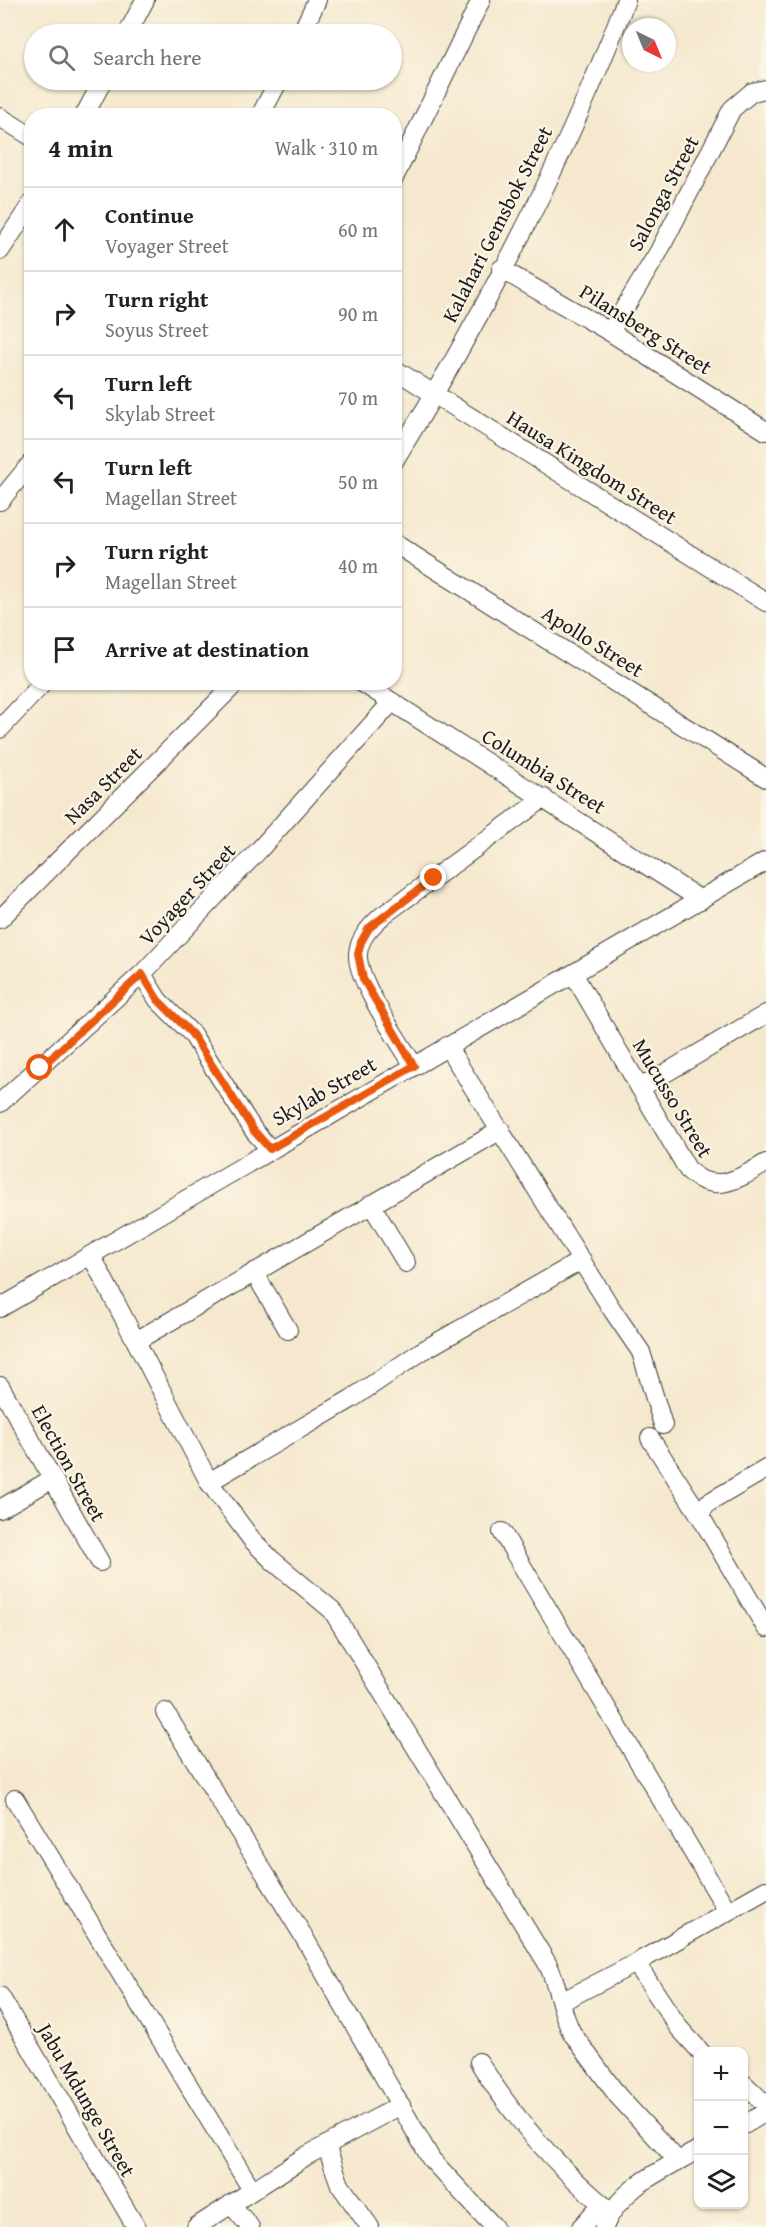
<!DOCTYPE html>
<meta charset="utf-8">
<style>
:root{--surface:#fff;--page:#f2f2f2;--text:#202124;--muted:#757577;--line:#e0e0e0}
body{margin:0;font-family:"Gentium Book Plus",serif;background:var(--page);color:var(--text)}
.controls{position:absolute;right:18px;bottom:18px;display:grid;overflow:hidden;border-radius:12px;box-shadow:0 2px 4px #0004}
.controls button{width:54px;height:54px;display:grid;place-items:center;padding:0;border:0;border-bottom:2px solid var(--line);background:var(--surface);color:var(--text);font:30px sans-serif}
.compass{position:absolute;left:622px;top:18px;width:54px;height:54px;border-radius:50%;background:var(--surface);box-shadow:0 2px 4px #0004;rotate:137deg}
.stop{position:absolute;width:18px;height:18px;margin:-14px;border:4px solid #ea580c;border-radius:50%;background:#fff}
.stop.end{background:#ea580c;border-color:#fff;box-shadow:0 2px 6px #0008}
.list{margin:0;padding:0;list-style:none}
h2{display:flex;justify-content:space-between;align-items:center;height:78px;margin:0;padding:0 24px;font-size:26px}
h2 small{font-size:20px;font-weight:400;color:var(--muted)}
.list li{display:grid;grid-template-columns:39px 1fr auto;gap:18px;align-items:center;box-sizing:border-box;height:84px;padding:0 24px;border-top:2px solid var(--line)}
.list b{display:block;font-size:22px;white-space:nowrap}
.list p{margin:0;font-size:20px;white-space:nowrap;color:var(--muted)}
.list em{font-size:20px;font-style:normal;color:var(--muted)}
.icon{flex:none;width:33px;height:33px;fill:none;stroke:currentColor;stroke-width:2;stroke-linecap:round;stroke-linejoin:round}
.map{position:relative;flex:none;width:766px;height:2227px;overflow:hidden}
.search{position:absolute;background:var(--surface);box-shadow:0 2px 4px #0004;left:24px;top:24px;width:378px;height:66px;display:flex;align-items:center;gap:15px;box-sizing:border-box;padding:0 21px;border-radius:33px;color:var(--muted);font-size:22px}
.panel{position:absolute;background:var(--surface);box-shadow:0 2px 4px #0004;left:24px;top:108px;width:378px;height:582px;border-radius:24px}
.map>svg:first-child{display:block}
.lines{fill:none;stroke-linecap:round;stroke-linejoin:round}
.minor-casing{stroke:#3d3b37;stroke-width:20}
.minor{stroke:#fff;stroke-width:18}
.route{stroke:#ea580c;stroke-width:8}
.labels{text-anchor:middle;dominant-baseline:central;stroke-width:4.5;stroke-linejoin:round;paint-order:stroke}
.street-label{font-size:21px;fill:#1c1c1c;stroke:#fcf5e5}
</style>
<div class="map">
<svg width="766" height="2227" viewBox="0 0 766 2227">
<rect width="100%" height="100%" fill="#fcf5e5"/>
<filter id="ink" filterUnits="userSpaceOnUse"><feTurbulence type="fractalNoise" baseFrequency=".0167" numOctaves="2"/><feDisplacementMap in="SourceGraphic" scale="12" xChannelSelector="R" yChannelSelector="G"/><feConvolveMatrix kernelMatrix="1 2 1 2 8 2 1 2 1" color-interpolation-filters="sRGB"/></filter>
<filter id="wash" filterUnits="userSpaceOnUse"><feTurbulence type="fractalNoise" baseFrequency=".008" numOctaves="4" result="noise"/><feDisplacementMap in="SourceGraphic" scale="24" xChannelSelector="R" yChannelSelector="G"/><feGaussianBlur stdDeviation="1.35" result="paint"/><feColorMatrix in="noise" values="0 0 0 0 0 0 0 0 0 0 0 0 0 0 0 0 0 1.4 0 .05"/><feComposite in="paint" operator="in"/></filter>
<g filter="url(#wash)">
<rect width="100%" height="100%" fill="#f5e8ce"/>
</g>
<g filter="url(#ink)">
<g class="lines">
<defs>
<g id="minor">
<path d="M127,34L145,0"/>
<path d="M301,34L317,0"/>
<path d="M84,116L103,80"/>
<path d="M260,116L279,80"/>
<path d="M0,117L32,137"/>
<path d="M394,178L481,0"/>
<path d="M0,251L32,203"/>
<path d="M501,269L610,332L766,431"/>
<path d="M610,332L658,253L732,109L752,92L766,89"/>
<path d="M394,369L766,602"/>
<path d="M394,461C482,318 566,157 626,0"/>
<path d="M0,501L32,462"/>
<path d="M394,543L766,778"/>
<path d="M361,682L701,900"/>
<path d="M0,729L44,682"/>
<path d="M0,919L237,682"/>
<path d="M142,974L158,1000L192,1034L254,1131L270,1149"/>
<path d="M574,975L688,1170C714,1196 740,1178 766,1163"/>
<path d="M447,1046L613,1311L641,1352L663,1425"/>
<path d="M414,1066C399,1041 356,980 358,954C359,938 371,926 382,916L544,798"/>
<path d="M640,1088L766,1014"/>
<path d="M0,1103L142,974L259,850L392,702"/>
<path d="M371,1204L406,1263"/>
<path d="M91,1255L209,1482L252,1540L272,1560L332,1610L547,1963C559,1985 560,2011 572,2033L618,2096L678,2161"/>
<path d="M254,1272L288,1330"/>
<path d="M0,1308L766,861"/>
<path d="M136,1341L501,1130"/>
<path d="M0,1386L100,1562"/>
<path d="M650,1438L699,1514L766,1628"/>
<path d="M209,1482L351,1399L422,1351L582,1260"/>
<path d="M0,1509L52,1479"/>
<path d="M699,1514L708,1503L766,1469"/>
<path d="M502,1532L727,1910"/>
<path d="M165,1712L301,1932L431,2159L494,2227"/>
<path d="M15,1799L252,2190"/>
<path d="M636,1963L679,2028L701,2052"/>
<path d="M0,1996L136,2227"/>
<path d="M561,2002L636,1963L766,1890"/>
<path d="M479,2062C515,2121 558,2168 611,2212"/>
<path d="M744,2084L766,2105"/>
<path d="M744,2125L766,2112"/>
<path d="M326,2145L340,2185L370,2227"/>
<path d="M231,2204L250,2227"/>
<path d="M196,2227L306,2156L401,2105"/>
<path d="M581,2227L601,2205"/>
<path d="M604,2227C620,2187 663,2170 698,2150"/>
</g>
</defs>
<use href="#minor" class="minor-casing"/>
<use href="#minor" class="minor"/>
</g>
</g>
<g class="lines" filter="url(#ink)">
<path class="route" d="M40,1068L142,974L158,1000L192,1034L254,1131L270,1149L414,1066L363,979L358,954L361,942L369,928L434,878"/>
</g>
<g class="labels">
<g class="street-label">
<text transform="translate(663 193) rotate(-62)">Salonga Street</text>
<text transform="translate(497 224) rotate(-63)">Kalahari Gemsbok Street</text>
<text transform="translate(646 329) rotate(32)">Pilansberg Street</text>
<text transform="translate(592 467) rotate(32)">Hausa Kingdom Street</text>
<text transform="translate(593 641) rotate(32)">Apollo Street</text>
<text transform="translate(544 771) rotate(32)">Columbia Street</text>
<text transform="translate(103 785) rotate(-45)">Nasa Street</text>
<text transform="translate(187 894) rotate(-47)">Voyager Street</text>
<text transform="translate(324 1091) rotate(-30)">Skylab Street</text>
<text transform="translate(673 1098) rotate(59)">Mucusso Street</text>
<text transform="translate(69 1463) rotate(61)">Election Street</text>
<text transform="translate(87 2100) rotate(60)">Jabu Mdunge Street</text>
</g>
</g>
</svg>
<div class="controls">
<button>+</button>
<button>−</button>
<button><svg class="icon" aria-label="layers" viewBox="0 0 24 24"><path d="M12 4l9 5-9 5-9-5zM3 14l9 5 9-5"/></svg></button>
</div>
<svg class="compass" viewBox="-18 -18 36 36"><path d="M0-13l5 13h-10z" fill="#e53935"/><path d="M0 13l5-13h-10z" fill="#757577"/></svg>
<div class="stop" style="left:40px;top:1068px"></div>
<div class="stop end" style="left:434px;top:878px"></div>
<div class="search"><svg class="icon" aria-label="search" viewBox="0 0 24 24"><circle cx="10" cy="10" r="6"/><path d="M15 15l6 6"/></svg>Search here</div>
<section class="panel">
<h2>4 min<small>Walk · 310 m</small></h2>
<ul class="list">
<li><svg class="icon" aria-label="ahead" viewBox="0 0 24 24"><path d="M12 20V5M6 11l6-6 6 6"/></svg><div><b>Continue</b><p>Voyager Street</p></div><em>60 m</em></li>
<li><svg class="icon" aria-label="right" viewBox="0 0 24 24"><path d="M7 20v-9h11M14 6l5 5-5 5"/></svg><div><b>Turn right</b><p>Soyus Street</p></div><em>90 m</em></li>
<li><svg class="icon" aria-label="left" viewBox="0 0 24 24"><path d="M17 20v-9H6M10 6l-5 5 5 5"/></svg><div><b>Turn left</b><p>Skylab Street</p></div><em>70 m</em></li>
<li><svg class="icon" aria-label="left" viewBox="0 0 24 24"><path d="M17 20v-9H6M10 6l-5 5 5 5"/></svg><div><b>Turn left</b><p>Magellan Street</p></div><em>50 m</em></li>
<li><svg class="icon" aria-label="right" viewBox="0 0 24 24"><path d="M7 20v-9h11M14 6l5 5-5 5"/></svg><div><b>Turn right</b><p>Magellan Street</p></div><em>40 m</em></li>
<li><svg class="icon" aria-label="arrive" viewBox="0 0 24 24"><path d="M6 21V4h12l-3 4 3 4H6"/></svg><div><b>Arrive at destination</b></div></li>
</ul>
</section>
</div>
